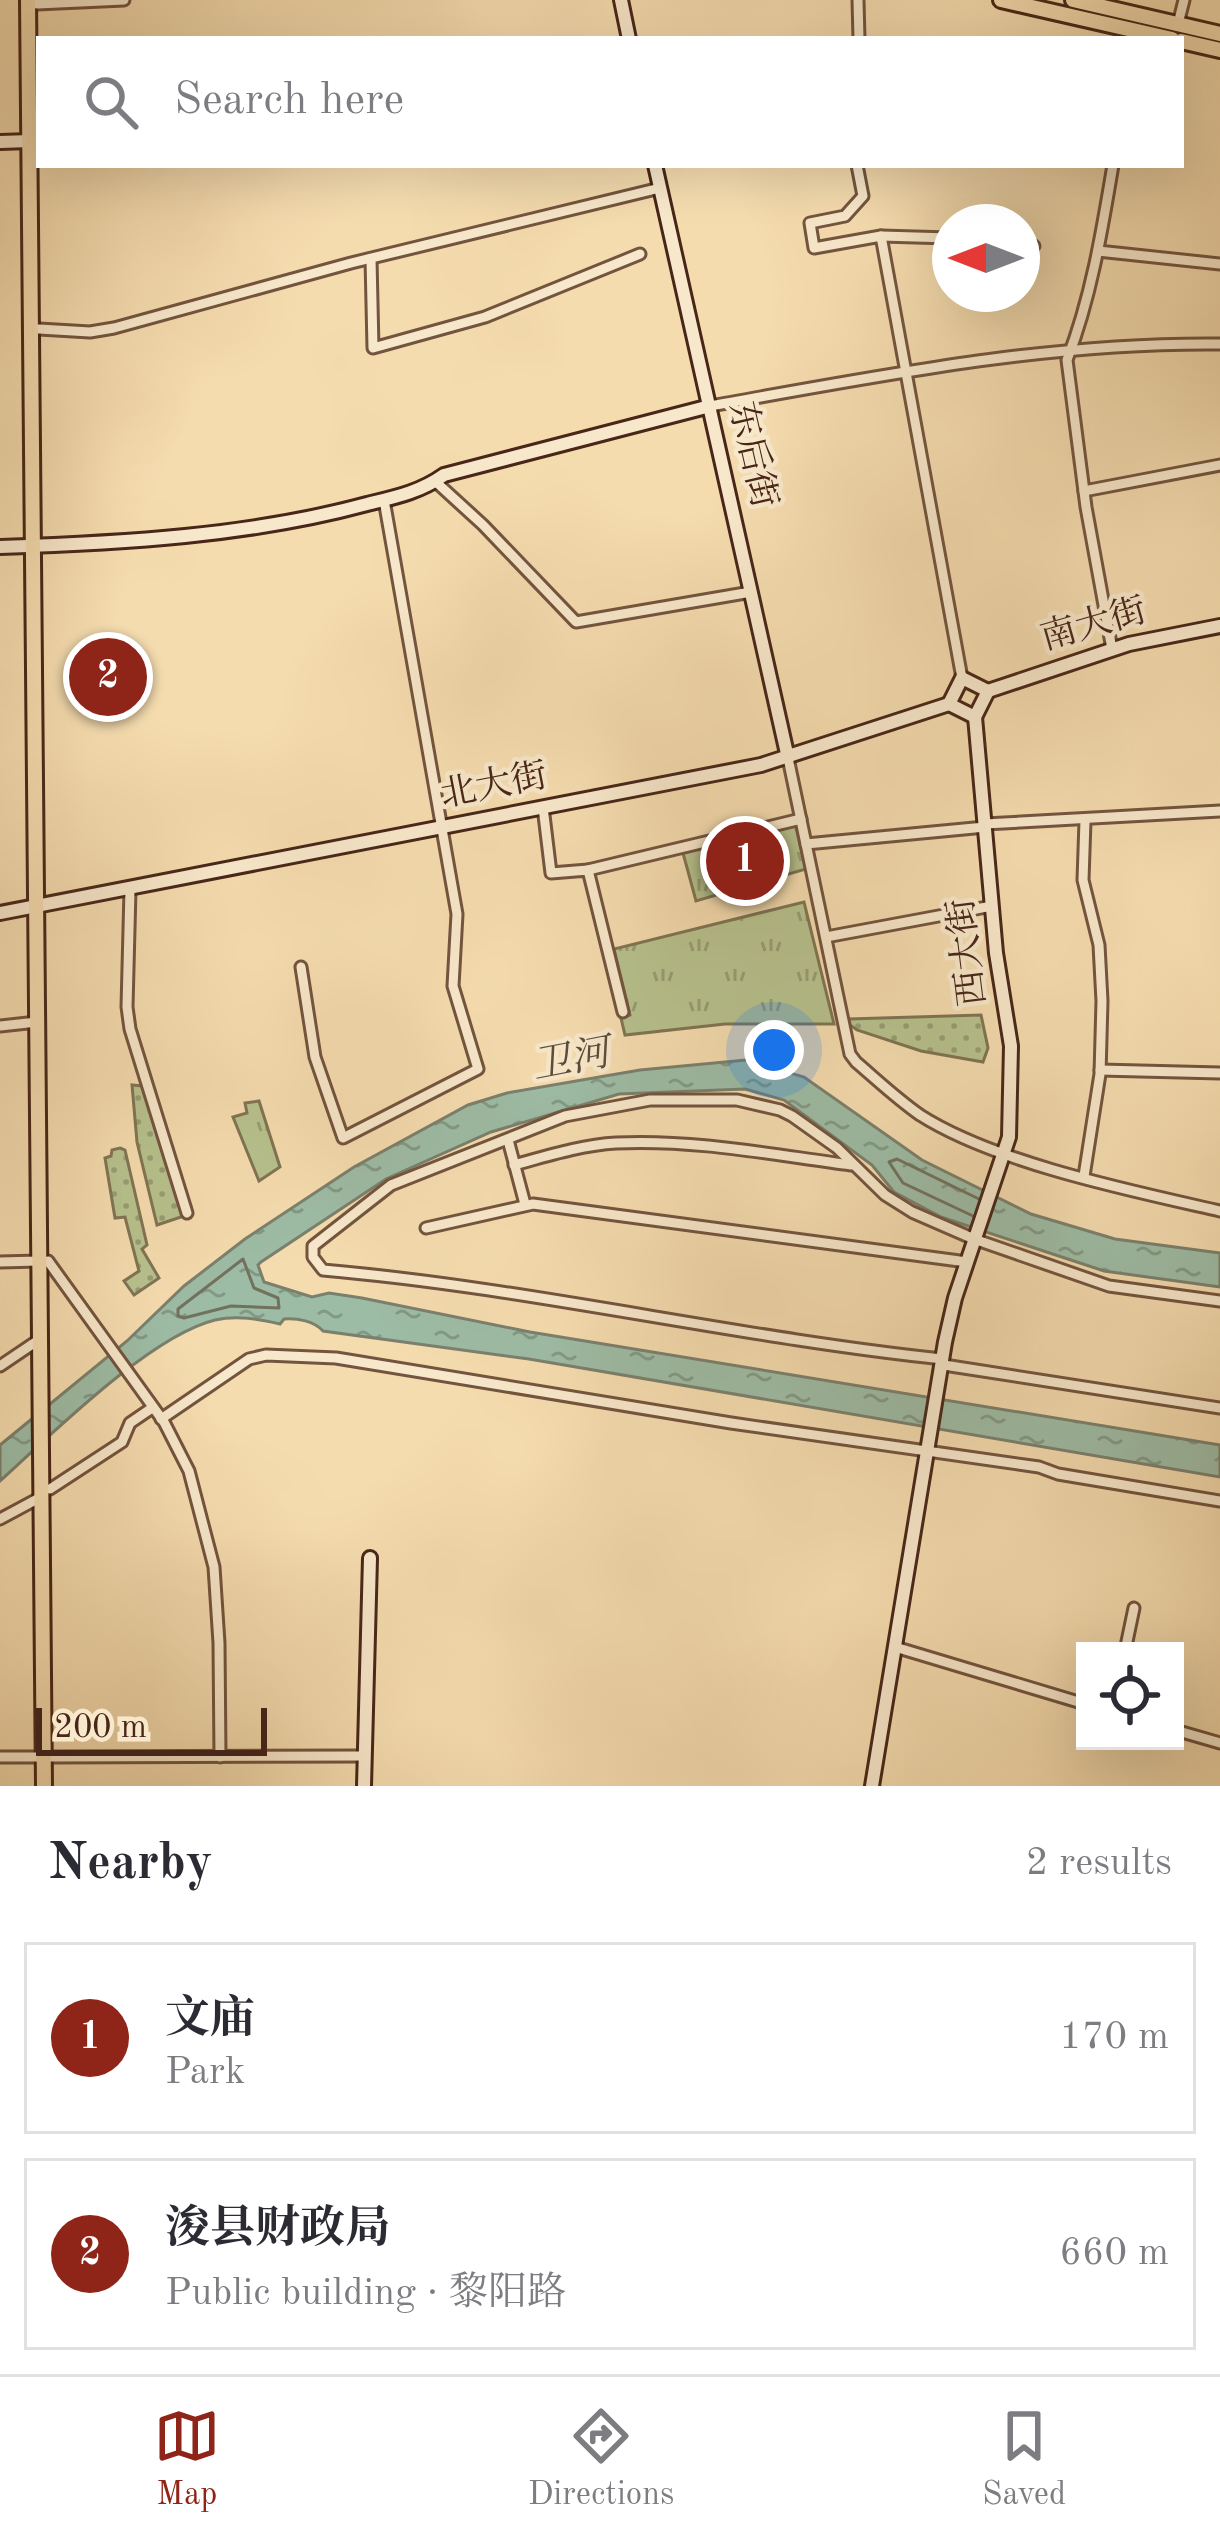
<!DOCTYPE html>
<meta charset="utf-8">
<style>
:root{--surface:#fff;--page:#f2f2f3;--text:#2b2b33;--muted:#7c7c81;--line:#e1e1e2;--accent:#8f2418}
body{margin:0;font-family:"Old Standard TT","Noto Serif SC",serif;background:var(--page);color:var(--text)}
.controls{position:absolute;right:36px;bottom:36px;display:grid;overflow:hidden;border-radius:0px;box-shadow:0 12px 48px #0002}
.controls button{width:108px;height:108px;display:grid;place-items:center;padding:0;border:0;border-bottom:3px solid var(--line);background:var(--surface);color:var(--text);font:60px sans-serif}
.compass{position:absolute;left:932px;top:204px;width:108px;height:108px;border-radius:50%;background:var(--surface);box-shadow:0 12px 48px #0002;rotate:270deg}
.scale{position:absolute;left:36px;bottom:30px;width:231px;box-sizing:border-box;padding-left:12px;border:6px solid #482618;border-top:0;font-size:33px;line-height:42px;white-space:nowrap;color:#482618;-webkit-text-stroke:9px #f8e8cb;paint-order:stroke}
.you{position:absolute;left:774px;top:1050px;width:42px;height:42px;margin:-30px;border:9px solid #fff;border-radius:50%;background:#1a73e8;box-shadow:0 0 0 18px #1a73e833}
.badge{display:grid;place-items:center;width:78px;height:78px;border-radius:50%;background:var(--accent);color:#fff;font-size:39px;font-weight:700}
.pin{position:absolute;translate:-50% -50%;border:6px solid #fff;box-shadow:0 3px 12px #0006}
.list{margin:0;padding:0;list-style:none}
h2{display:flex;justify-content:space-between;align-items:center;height:156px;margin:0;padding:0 48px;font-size:51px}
h2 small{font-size:39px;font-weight:400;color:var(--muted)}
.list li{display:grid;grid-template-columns:78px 1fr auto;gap:36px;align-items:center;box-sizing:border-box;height:192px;margin:0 24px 24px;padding:0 24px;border:3px solid var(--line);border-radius:0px}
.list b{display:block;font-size:45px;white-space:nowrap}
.list p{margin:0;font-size:39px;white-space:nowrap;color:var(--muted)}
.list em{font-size:39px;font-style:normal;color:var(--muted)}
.icon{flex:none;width:66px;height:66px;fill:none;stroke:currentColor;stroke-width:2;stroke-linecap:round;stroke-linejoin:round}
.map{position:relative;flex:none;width:1220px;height:1786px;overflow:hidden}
.search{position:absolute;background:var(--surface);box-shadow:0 12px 48px #0002;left:36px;right:36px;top:36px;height:132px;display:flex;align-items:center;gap:30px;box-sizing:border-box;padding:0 42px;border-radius:0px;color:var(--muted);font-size:45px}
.sheet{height:588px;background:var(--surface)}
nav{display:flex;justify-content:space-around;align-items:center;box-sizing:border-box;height:168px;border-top:3px solid var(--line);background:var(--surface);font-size:33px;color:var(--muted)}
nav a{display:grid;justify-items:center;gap:6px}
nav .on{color:var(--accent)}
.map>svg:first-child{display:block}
.grass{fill:url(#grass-dots);stroke:#807453;stroke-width:3}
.park{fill:url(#park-tufts);stroke:#807453;stroke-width:3}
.water{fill:url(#water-ripples);stroke:#7b806d;stroke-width:3}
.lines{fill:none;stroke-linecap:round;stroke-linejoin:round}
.shore{stroke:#72715e;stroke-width:3}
.street-casing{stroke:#73543e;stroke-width:15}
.secondary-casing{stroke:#482618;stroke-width:18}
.primary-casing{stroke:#482618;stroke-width:20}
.street{stroke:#f8e8cb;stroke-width:9}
.secondary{stroke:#f8e8cb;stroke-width:12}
.primary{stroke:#f5dcaf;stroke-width:14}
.labels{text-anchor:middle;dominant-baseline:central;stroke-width:9;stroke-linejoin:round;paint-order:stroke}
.street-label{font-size:36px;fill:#482618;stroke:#f8e8cb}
.water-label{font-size:39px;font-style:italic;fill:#5d4c3b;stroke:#f8e8cb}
</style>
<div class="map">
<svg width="1220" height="1786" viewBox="0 0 1220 1786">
<defs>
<pattern id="grass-dots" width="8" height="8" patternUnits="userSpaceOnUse" patternTransform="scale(3)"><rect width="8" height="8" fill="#b7c28e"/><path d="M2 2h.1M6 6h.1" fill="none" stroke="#979d73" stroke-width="1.8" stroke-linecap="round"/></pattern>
<pattern id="park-tufts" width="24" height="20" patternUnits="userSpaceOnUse" patternTransform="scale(3)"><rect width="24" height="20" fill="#b7c28e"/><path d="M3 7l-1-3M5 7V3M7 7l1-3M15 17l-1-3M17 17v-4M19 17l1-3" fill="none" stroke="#979d73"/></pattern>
<pattern id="water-ripples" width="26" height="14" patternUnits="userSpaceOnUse" patternTransform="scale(3)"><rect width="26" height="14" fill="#9dbca5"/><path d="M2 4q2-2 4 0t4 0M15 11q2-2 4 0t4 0" fill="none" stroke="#829985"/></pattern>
</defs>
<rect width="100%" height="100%" fill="#f5dcaf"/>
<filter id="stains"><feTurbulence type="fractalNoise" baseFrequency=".00167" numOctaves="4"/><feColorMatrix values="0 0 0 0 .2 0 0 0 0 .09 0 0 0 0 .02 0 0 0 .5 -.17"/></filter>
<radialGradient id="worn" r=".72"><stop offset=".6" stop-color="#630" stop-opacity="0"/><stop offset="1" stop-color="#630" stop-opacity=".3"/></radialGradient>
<g class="grass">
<path d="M981,1015L988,1048L983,1062L921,1051L857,1030L850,1025L849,1019Z"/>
<path d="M132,1085L143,1086L184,1216L157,1225L137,1142Z"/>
<path d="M120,1148L125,1150L147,1245L142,1249L159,1278L134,1295L124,1281L139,1271L125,1217L115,1218L105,1158L111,1156L112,1150Z"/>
</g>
<g class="park">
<path d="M795,824L806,869L696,901L683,853Z"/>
<path d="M804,902L834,1024H725L625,1035L621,1018L630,1015L614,949Z"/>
<path d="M259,1101L280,1167L259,1181L233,1117L247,1113L245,1103Z"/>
</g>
<path class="water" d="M746,1060L804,1077L922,1160L1031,1214L1115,1239L1220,1253V1287L1104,1271L941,1217L894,1192L872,1165L784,1100L745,1089L619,1094L491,1132L386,1179L261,1262L258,1265L264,1282L312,1297L329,1293L362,1298L530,1332L1220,1445V1477L529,1359L323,1331C314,1321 298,1318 284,1319L280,1324C259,1319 237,1315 215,1320C150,1336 52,1434 0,1481V1445L127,1341L184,1286L245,1239L354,1167L468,1105L507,1093L640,1070Z"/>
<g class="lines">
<g class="shore">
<path d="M973,1216L903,1183L889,1162L897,1159L979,1199"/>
<path d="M243,1259L254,1288L278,1298L279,1308L231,1306L184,1318L178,1316V1309Z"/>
</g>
<defs>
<g id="street">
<path d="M858,0L859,39"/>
<path d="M37,4L124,0"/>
<path d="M1178,24L1184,0"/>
<path d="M857,165L863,196L845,216L810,223L814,248L881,236L962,678"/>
<path d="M881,236L950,238"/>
<path d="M1022,245L1034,246"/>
<path d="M1098,251L1220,264"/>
<path d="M371,259L373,348L485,317L640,254"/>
<path d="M39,329L90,332L114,328L351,263L660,188"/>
<path d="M710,406C879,376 1047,342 1220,344"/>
<path d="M436,482L483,525L576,622L751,592"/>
<path d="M1084,491L1220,465"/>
<path d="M1112,649L1086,507L1067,360C1091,298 1102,231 1113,165"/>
<path d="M788,758L850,1054L856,1062C877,1080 897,1099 920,1115C995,1163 1132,1191 1220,1211"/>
<path d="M543,807L551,873L588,870L623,1012"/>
<path d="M985,824L1220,811"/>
<path d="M806,844L985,827"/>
<path d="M588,870L801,819"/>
<path d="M130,890L127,1007L130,1029L187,1213"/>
<path d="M826,937L992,906"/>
<path d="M301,967L315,1057L343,1138L478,1069L453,986L457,914L384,500"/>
<path d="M0,1026L37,1022"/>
<path d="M1100,1070L1220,1073"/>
<path d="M508,1140L525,1204"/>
<path d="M514,1165C547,1156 582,1145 616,1143C694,1139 774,1155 851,1165"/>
<path d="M1084,1176L1100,1074L1102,1001L1099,945L1083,880L1085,821"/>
<path d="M426,1228L533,1204L967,1262"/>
<path d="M48,1261L164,1422L189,1471L214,1567L219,1643L220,1757"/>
<path d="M0,1262L39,1261"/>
<path d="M942,1359C734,1337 530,1288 323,1270L313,1257V1246L391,1185L565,1116L650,1100H737L780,1110L792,1116L837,1148L885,1195L912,1212L974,1239L1109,1286L1220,1301"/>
<path d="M944,1365L1220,1408"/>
<path d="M0,1366L40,1339"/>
<path d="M161,1419L249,1359L266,1355L336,1358L731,1423L1039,1467L1058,1474L1220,1501"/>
<path d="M50,1489L122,1442L130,1423L152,1408"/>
<path d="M0,1519L41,1497"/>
<path d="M895,1647L1085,1704"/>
<path d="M1125,1651L1134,1608"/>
<path d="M1175,1730L1220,1743"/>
<path d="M0,1757H43"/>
<path d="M52,1757L365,1756"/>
</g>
<g id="secondary">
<path d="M621,0L629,39"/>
<path d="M0,142L30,141"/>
<path d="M655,165L788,758"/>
<path d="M0,547C122,543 249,536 367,504C396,497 420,492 444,475L710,406"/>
<path d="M962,678L988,691L975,717L949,704Z"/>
<path d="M988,691L1129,644L1220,626"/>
<path d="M0,913L761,765L949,704"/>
<path d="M364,1786L370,1558"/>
<path d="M872,1786L945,1342L955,1298L1009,1137L1011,1046L996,953L975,717"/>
</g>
<g id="primary">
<path d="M28,0L44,1786"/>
<path d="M1001,0L1172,39"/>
<path d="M1073,0L1220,34"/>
<path d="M1181,41L1220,50"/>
</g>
</defs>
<use href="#street" class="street-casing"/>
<use href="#secondary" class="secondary-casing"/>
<use href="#primary" class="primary-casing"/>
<use href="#street" class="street"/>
<use href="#secondary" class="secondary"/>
<use href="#primary" class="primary"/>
</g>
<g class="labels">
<g class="street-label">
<text transform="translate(751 455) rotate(77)">东后街</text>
<text transform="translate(1094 626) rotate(-16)">南大街</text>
<text transform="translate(494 787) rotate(-11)">北大街</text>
<text transform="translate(969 952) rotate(-97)">西大街</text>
</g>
<g class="water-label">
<text transform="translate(571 1061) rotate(-11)">卫河</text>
</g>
</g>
<rect width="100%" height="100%" filter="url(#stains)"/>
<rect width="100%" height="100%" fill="url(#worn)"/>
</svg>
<div class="controls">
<button><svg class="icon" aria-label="locate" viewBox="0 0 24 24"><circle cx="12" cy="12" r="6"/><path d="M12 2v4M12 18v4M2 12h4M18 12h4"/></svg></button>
</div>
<svg class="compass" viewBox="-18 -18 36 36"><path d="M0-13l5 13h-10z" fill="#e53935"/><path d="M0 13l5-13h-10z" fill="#7c7c81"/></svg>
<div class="scale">200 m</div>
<div class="you"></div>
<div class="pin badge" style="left:745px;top:861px">1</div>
<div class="pin badge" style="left:108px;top:677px">2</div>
<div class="search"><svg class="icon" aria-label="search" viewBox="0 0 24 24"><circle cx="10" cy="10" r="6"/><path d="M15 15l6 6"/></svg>Search here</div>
</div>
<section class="sheet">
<h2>Nearby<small>2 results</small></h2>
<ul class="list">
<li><span class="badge">1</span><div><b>文庙</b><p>Park</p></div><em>170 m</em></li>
<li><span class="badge">2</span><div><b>浚县财政局</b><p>Public building · 黎阳路</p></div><em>660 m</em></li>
</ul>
</section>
<nav>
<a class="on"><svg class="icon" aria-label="map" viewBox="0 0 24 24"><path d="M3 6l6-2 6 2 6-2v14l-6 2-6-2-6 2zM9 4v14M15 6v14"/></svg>Map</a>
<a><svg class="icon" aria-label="directions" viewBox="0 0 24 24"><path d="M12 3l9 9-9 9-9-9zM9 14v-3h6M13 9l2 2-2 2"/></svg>Directions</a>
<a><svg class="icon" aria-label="saved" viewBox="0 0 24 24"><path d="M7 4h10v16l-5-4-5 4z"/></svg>Saved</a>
</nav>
